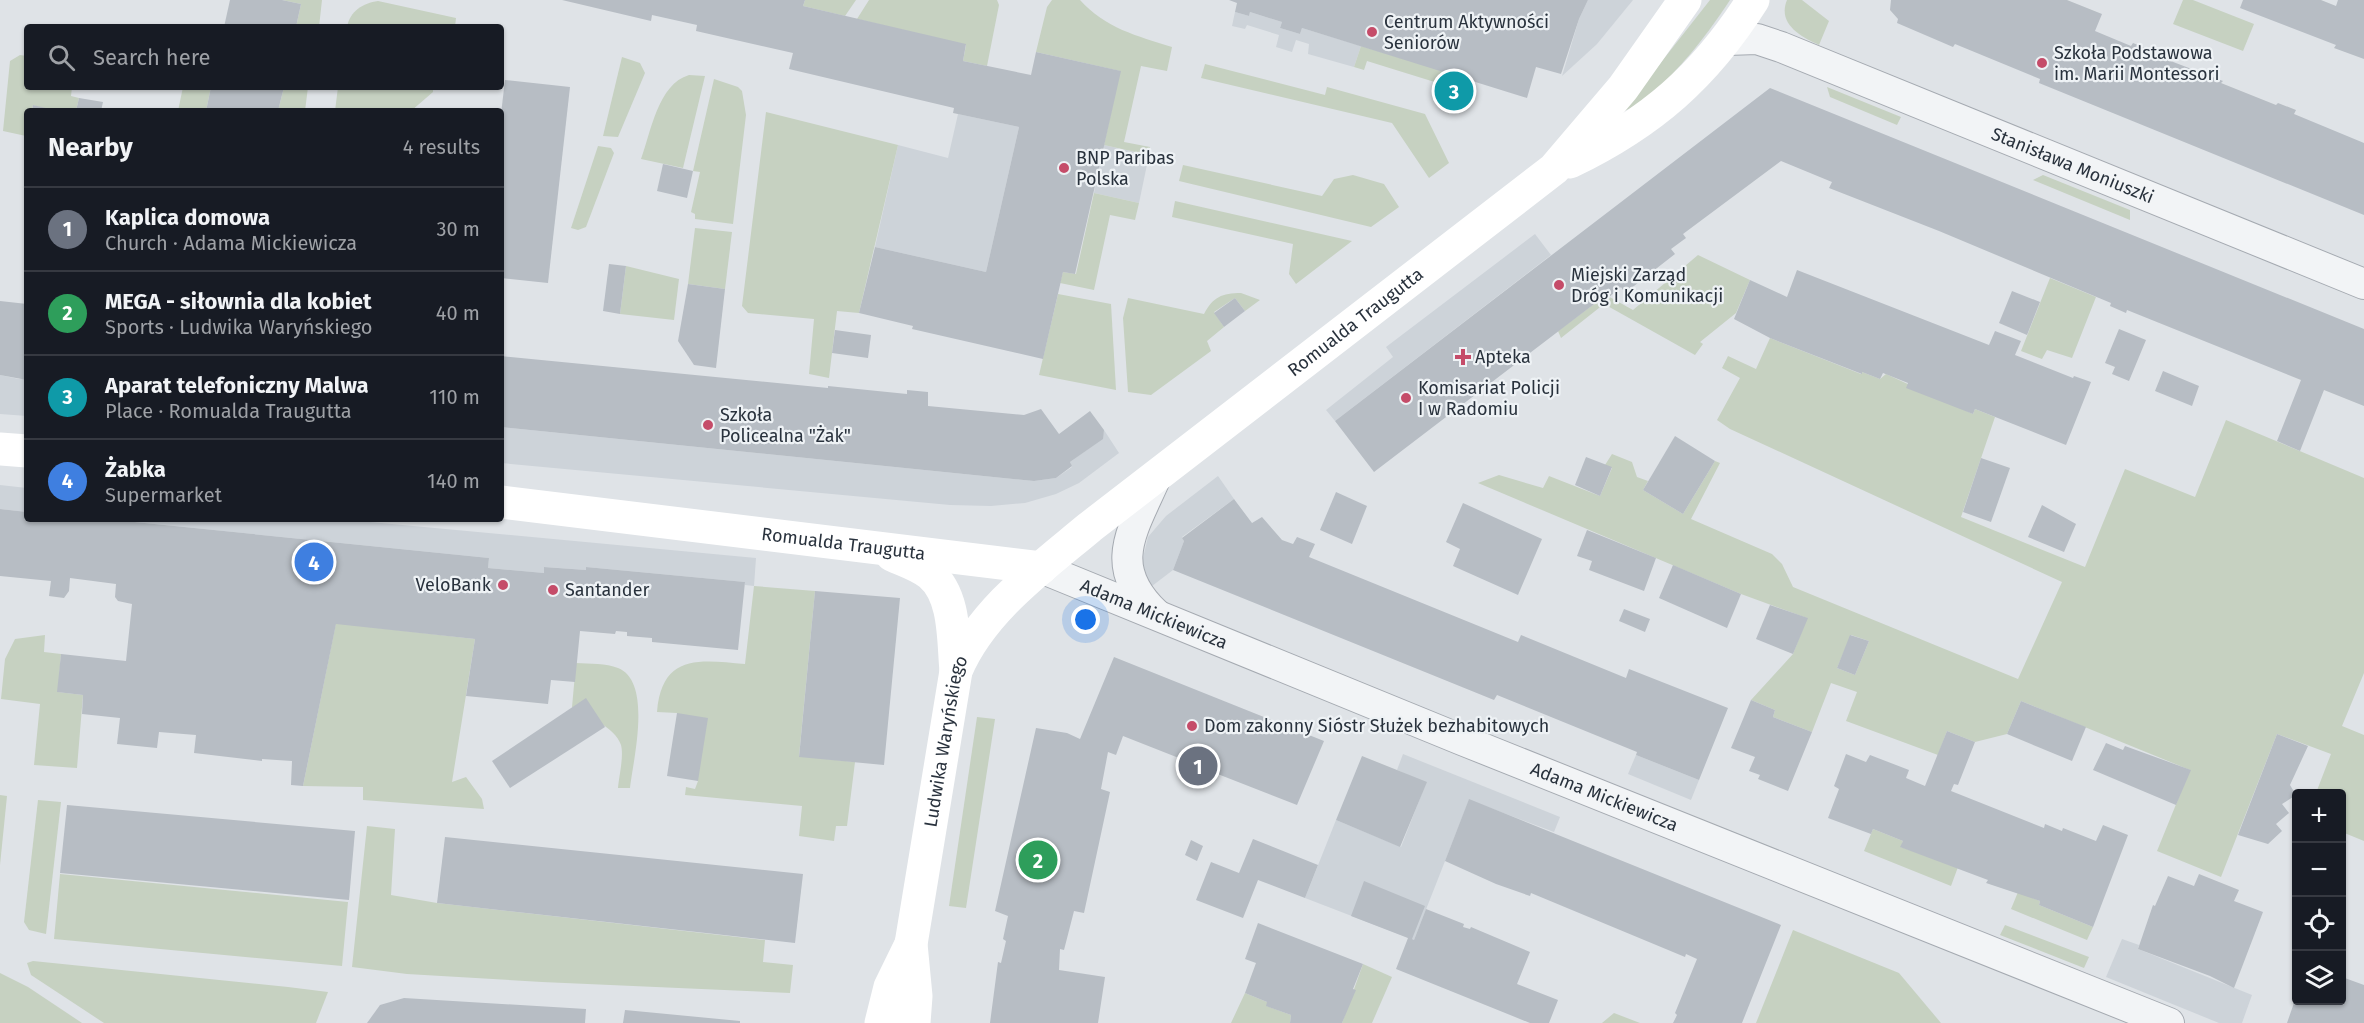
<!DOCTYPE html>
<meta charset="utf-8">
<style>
:root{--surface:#171b24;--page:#20242c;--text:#f1f3f6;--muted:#9ea1a6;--line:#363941;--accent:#c54c69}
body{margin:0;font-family:"Fira Sans",sans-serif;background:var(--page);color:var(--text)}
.controls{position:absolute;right:18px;bottom:18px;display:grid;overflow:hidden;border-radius:6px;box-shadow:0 2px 4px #0004}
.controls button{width:54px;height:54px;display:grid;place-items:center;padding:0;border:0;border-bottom:2px solid var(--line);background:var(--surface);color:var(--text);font:30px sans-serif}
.you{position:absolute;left:1086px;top:620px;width:21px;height:21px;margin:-15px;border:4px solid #fff;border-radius:50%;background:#1a73e8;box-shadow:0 0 0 9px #1a73e833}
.badge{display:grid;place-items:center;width:39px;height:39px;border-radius:50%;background:var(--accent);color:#fff;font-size:20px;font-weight:700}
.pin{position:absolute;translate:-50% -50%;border:3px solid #fff;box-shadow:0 2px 6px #0006}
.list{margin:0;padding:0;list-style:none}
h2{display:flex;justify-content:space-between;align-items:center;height:78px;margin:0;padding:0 24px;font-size:26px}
h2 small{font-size:20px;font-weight:400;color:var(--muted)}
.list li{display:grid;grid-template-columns:39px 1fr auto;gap:18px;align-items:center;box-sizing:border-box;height:84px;padding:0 24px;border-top:2px solid var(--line)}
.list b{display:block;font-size:22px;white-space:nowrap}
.list p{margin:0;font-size:20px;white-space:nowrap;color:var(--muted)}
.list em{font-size:20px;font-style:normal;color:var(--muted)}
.icon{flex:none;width:33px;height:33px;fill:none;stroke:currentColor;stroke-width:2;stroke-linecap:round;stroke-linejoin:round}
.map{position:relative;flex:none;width:2364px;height:1023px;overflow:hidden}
.search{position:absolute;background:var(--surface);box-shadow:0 2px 4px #0004;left:24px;top:24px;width:480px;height:66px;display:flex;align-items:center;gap:15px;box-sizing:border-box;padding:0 21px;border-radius:6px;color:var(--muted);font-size:22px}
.panel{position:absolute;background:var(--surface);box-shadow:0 2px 4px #0004;left:24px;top:108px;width:480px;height:414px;border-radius:6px}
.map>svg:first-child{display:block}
.built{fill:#cdd3d9}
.green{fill:#c6d1c1;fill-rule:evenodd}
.building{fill:#b7bdc4}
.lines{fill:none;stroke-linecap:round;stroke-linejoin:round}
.street-casing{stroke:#a5aab1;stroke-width:32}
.street{stroke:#f2f4f6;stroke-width:30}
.secondary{stroke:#fff;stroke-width:33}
.poi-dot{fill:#c54c69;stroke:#eef2f5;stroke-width:2}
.labels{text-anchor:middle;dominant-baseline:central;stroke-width:4.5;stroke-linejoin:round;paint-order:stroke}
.poi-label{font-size:18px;fill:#29323d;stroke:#eef2f5;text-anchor:start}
.street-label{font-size:18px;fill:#29323d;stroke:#eef2f5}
</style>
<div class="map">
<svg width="2364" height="1023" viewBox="0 0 2364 1023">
<rect width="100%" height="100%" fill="#dfe3e7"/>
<g class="built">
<path d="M1588,0H1633L1597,44L1562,76L1579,19Z"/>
<path d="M1235,12L1249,16L1250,12L1282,22L1280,28L1300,34L1302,28L1361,46L1354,67L1308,54L1309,44L1296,40L1292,52L1276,47L1279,35L1247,25L1245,29L1232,26Z"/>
<path d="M958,114L1019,127L986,272L875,247L898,145L948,158Z"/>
<path d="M1104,145L1149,155L1139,203L1094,193Z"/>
<path d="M1535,234L1551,255L1335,421L1326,410L1393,357L1386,347Z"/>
<path d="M0,375L19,379L27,378V416L0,414Z"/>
<path d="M501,427L1034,481L1056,478L1072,467L1070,462L1102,439L1104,430L1119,453L1079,483L1056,494L1025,503L991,506L950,505L501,463Z"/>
<path d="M1218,476L1234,499L1182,537L1184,541L1173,570L1152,586L1147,581L1142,562L1148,537L1166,516Z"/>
<path d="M0,485L27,488V512L0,509Z"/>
<path d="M105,519H338L756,558L754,586L745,585V582L586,567V570L545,567L544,573L488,568L489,558Z"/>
<path d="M1403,754L1560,817L1554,832L1469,800L1414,940L1305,898L1336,820L1401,847L1426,783L1397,770Z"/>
<path d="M1636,755L1699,780L1691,800L1628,774Z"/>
<path d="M2122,939L2139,945L2138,949L2252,995L2242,1023H2219L2106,977Z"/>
</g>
<g class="green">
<path d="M282,0H322L319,27H296L301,4Z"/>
<path d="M805,0H856L845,16L803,6Z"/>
<path d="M869,0H997L999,5L987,66L963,61L966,45L857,19Z"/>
<path d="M1052,0H1080C1105,28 1137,36 1172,47L1167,71L1141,66L1124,142L1150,147L1149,155L1104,145L1120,71L1036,52L1047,7Z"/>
<path d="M1710,0H1730C1708,34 1660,98 1622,112Z"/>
<path d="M1787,0H1802L1829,21L1819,45C1801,37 1777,24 1787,0Z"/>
<path d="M2183,0H2193L2254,24L2243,51L2173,24Z"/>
<path d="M378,1L456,18L455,27H347C350,11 363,3 378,1Z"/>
<path d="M1361,46L1460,76L1455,94L1440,90L1441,84L1367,61L1364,70L1354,67Z"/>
<path d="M20,55L27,56V87H72L71,96L79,98L76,111H51L33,105L32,111H27L26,136L3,131L10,61Z"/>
<path d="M622,57L640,63L645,73L618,137L603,136Z"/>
<path d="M1205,64L1325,95L1327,87L1425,114L1449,163L1429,178L1392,123L1201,78Z"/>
<path d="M689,75L705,76L683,168L641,159C651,132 658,84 689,75Z"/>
<path d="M714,79L738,87L742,91L746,115L733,224L695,219V214L691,212L700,172L693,171Z"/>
<path d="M183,87H211L206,111H178Z"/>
<path d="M284,87H308L305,111H278Z"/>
<path d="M338,87H433V92L411,111H335Z"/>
<path d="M1827,87L1901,117L1897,125L1830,97Z"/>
<path d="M766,112L898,145L859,313L837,311L829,378L809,374L814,319L748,313L742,306Z"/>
<path d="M598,146L611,148L614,153L586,227L578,230L571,228Z"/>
<path d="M1183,165L1322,196L1334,179L1353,175L1384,184L1399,207L1371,227L1179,181Z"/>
<path d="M2043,175L2130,210V220L2033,180Z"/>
<path d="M1094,193L1139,203L1135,220L1110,215L1094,290L1060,283L1063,272L1076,274Z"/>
<path d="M1175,201L1352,241L1296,284L1289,274L1293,244L1172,217Z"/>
<path d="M695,228L732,232L725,289L688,284Z"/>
<path d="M1698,255L1750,280L1736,313L1700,342L1703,344L1695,355L1604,304L1561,338L1558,331L1606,295L1633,310Z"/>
<path d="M626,266L679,279L674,320L620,314Z"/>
<path d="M2050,278L2096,297L2072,358L2047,350L2042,359L2021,351Z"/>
<path d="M1241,293L1260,300L1245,311L1235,298L1214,312L1224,327L1207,341L1211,351L1151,395L1128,392L1123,318L1128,298L1204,314C1213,297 1222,293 1241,293Z"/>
<path d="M1058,294L1111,304L1116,390L1039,375Z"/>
<path d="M1770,338L1861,374L1862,372L1880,379L1886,374L1973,414L1975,409L1995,417L1961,517L2085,567L2125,469L2195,497L2226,420L2364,478V673L2342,726L2364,735V841L2342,832V794L2316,793L2331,754L2277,734L2221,877L2157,851L2190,770L2021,701L2007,734L1975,742L1947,731L1938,755L1846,721L1857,692L1831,683L1812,732L1773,717L1775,710L1751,700L1793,654L1807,618L1741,594L1478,483L1499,475L1543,488L1549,476L1600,496L1612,468L1605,465L1612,454L1632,462L1637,477L1648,481L1643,490L1683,514L1715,461L1720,463L1691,519L1772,554L1782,564L1793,587L2018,679L2062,582L1730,429L1717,420L1740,378L1722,368L1728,356L1756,369ZM1851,635L1869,641L1855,675L1837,668Z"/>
<path d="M754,586L815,591L799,756L855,762L847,826H836L834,841L799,836L802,806L685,795L686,787L695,789L698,781L677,713L657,712C662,653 700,660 745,664Z"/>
<path d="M336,623L475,639L452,782L466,777L482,799L484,809L363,800V787L303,786Z"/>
<path d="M45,635L44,652L61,654L58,692L83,695L77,768L34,765L40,704L1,699L5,659L15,639Z"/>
<path d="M576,663C590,664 606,663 618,668C653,682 633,760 630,788H618C619,776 624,756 621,745C615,727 587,716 572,707Z"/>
<path d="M977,717L995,719L966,908L949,906Z"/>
<path d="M0,795L7,796L0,865Z"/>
<path d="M38,800L61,802L46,934L29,930L24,922Z"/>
<path d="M367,826L395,829L391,895L437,903L765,940L763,962L793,965L790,993L542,982L407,974L352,967Z"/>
<path d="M1873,829L1903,841L1901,847L1958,867L1951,886L1864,851Z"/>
<path d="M60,874L348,902L342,966L54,939Z"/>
<path d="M2018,892L2040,901L2039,905L2093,927L2087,940L2011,909Z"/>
<path d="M2005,925L2089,957L2084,968L2000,935Z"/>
<path d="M1793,930L1899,973L1941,1023H1756Z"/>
<path d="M33,961L288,987L328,992L316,1023H104L31,975L27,963Z"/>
<path d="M1363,964L1392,977L1372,1023H1342Z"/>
<path d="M0,973L28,987L82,1023H0Z"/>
<path d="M1245,993L1267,1002V1006L1291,1015L1290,1023H1231Z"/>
<path d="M1614,1013L1640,1023H1602Z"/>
</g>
<g class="building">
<path d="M230,0H282L301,4L296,27H224Z"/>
<path d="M562,0H805L803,6L966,44L963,61L1031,75L1036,52L1121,71L1075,274L1063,272L1043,359L912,329L913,326L859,313L875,247L986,272L1019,127L953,113L954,108L789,69L793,53L696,31L697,25L652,15L651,21Z"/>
<path d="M1229,0H1588L1579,19L1561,74L1536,67L1527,98L1302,28L1300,34L1280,28L1282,22L1250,12L1249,16L1235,12L1237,3Z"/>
<path d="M1891,0H2067L2102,14L2095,31L2131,46L2133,43L2148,49L2147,52L2223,81L2221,83L2276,105L2278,103L2296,110L2294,114L2364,143V215L2039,83L2040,79L1955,44L1953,47L1897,23L1898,19L1890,10Z"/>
<path d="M2243,0H2321L2336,6L2338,0H2364V59L2334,48L2336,45L2240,8Z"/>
<path d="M505,80L570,87L548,283L501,278V114Z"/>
<path d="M211,87H284L278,111H206Z"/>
<path d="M1770,88L2364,329V406L2324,390L2300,451L2277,441L2301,380L2127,310L2126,313L2110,306L2111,303L1939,231L1829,188L1832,182L1781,161L1683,234L1686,238L1671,249L1675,254L1625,293L1621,287L1608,298L1606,295L1374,472L1335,421Z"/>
<path d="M79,98L103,102L101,111H76Z"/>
<path d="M33,105L54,110V111H32Z"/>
<path d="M663,164L693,171L687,198L657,191Z"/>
<path d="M609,264L626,266L620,314L603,311Z"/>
<path d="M1797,270L1989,345L1995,331L2021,341L2015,355L2073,378L2074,376L2091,382L2066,445L1975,409L1973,414L1906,388L1908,383L1883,373L1880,379L1862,372V374L1770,338L1734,319L1750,280L1787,297Z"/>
<path d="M688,284L725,289L716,368L694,365L678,341Z"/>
<path d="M2012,291L2040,302L2027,335L1999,323Z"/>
<path d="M1235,298L1245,311L1224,327L1214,313Z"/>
<path d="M0,301L27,304V380L0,375Z"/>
<path d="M2119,329L2146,340L2129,381L2112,374L2115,367L2105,363Z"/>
<path d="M835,330L871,335L868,358L832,353Z"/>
<path d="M501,356L828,388V386L907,394V390L928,392V406L1024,415L1041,409L1059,434L1090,411L1104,430L1103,439L1070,462L1072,466L1056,478L1034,481L501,427Z"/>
<path d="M2163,371L2199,386L2192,406L2155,391Z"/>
<path d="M1675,436L1715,461L1683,514L1643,490Z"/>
<path d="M1586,457L1612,467L1600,496L1575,485Z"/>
<path d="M1981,458L2010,468L1991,522L1963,512Z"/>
<path d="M1336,492L1367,506L1352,544L1320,530Z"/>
<path d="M1234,499L1252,523L1262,517L1282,540L1293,544L1297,537L1315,544L1309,557L1518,642L1521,635L1626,678L1629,669L1728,708L1699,780L1636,755L1637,752L1497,695L1494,700L1173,570L1184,541L1182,538Z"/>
<path d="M1463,503L1542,539L1518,595L1453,566L1460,549L1446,542Z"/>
<path d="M2042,505L2076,524L2064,552L2028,537Z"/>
<path d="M0,509L27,512V519H105L489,558L488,568L544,573V567L586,570V567L745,582L738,650L652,642V638L627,636V632L616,631L615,634L580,631L575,682L551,680L548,704L466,696L475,639L336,624L303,786L291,785L292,761L262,759V761L194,753L196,735L159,732L157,748L117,744L120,718L82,714L83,695L57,692L61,654L126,661L132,604L118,601L115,597L116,584L70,578L69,591L64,598L49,596L51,581L0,576Z"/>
<path d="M1587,530L1656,558L1644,591L1589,570L1592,561L1577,556Z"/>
<path d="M1673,565L1741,594L1727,628L1659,598Z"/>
<path d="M815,591L900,598L884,765L799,757Z"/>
<path d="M1770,605L1808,618L1793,654L1756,639Z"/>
<path d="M1624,609L1650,619L1645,632L1619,621Z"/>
<path d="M1850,635L1869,641L1855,675L1837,668Z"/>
<path d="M1114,657L1324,741L1297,805L1210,771L1204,788L1183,779L1189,762L1123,736L1116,755L1108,752L1101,789L1110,792L1084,913L1074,911L1064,950L1060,949L1059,970L1105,977L1098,1023H990L998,962L1001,963L1006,941L1003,939L1008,916L995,911L1036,728L1067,733L1080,739Z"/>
<path d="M586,698L605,727L510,788L492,761Z"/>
<path d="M1751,700L1775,710L1773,717L1812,732L1788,791L1758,779L1760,775L1749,771L1755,757L1731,748Z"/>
<path d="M2021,701L2086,727L2072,761L2007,734Z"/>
<path d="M677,713L708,718L698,781L667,776Z"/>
<path d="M1947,731L1975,742L1958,785L1954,784L1951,791L2044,828L2045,824L2062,831L2063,828L2096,841L2103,825L2128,835L2093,927L2039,905L2040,901L1986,883L1988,880L1900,847L1903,841L1873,829L1871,834L1828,818L1839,789L1834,786L1846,754L1866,762L1870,755L1909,770L1906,778L1925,786Z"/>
<path d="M2277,734L2308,746L2290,785L2296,795L2282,804L2289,813L2276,824L2282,831L2268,844L2238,835Z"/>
<path d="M2106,743L2123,750L2125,746L2191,770L2176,805L2093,770Z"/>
<path d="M1362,756L1427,782L1400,847L1336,820Z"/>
<path d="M1469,799L1781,925L1742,1023H1673L1677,1015L1675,1013L1697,959L1686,954L1685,957L1531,893L1530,896L1496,884L1445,861Z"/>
<path d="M67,805L355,831L349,900L60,873Z"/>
<path d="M445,837L803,874L795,943L437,903Z"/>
<path d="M1253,839L1318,865L1305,898L1258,880L1243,918L1196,900L1211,862L1239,873Z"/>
<path d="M1191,840L1203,846L1197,861L1185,855Z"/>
<path d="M2199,874L2239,890L2234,901L2263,912L2234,988L2210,976L2138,949L2153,905L2155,906L2168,876L2194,886Z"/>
<path d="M1364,881L1425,906L1412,939L1414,940L1426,909L1464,924L1463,927L1470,929L1471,927L1530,952L1517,984L1558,1000L1549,1023H1530L1396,969L1408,938L1351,916Z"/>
<path d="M1258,923L1363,964L1353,989L1356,990L1342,1023H1290L1291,1015L1266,1006L1267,1002L1245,993L1256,963L1245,959Z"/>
<path d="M2342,977L2364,985V1023H2287L2295,1000H2342Z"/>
<path d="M404,998L586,1009L585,1023H367L380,1005Z"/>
<path d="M625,1010L740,1021V1023H623Z"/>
</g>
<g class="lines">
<defs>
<g id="street">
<path id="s1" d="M1727,40L1757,39L1781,47L2364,284"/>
<path d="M1156,477C1133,530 1105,566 1156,614"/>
<path id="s2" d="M1041,568L1462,740L2169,1023"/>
</g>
</defs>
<use href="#street" class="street-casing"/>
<use href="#street" class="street"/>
<g class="secondary">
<path d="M1570,162C1651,123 1705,76 1753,0"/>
<path d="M0,449L27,451"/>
<path id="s3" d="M501,502L1041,568"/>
<path d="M892,555C905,561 919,565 930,574C956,596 953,640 956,671"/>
<path d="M881,1023L890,987L911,944"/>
<path id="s4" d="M914,1023L916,996L911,944L956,671C981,611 1041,568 1090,527L1554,169L1623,88L1685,0"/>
</g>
</g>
<g class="poi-dot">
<circle cx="1372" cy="32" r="6"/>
<circle cx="2042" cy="63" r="6"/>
<circle cx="1064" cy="168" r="6"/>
<circle cx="1559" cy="285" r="6"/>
<path d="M1460 348h6v6h6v6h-6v6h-6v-6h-6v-6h6z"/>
<circle cx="1406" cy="398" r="6"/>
<circle cx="708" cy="425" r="6"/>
<circle cx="503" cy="585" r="6"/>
<circle cx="553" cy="590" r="6"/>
<circle cx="1192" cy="726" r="6"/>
</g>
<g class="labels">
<g class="poi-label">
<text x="1384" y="22">Centrum Aktywności<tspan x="1384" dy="21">Seniorów</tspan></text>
<text x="2054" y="53">Szkoła Podstawowa<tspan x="2054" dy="21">im. Marii Montessori</tspan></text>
<text x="1076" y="158">BNP Paribas<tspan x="1076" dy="21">Polska</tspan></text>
<text x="1571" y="275">Miejski Zarząd<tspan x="1571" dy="21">Dróg i Komunikacji</tspan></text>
<text x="1475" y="357">Apteka</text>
<text x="1418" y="388">Komisariat Policji<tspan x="1418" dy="21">I w Radomiu</tspan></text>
<text x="720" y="415">Szkoła<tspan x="720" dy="21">Policealna "Żak"</tspan></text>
<text x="491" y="585" text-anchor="end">VeloBank</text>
<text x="565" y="590">Santander</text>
<text x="1204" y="726">Dom zakonny Sióstr Służek bezhabitowych</text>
</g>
<g class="street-label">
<text stroke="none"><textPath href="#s1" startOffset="370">Stanisława Moniuszki</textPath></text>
<text stroke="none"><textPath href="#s4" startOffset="890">Romualda Traugutta</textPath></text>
<text stroke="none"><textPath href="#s3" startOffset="345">Romualda Traugutta</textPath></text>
<text stroke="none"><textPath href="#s2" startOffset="122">Adama Mickiewicza</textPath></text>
<text stroke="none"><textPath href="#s4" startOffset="285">Ludwika Waryńskiego</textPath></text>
<text stroke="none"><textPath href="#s2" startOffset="608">Adama Mickiewicza</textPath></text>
</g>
</g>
</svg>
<div class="controls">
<button>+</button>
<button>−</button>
<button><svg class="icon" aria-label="locate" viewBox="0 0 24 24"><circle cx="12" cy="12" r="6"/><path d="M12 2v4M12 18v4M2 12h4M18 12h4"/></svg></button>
<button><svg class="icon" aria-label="layers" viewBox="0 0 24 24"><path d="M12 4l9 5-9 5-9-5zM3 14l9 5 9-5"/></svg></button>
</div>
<div class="you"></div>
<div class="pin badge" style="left:1198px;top:766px;background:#6b7280">1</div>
<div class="pin badge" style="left:1038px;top:860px;background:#2e9e5b">2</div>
<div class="pin badge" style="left:1454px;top:91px;background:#0f9aa8">3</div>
<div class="pin badge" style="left:314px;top:562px;background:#3f7fe0">4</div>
<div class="search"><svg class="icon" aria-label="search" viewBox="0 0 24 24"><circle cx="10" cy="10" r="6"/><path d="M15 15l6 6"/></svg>Search here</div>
<section class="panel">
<h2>Nearby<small>4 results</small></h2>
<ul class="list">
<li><span class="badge" style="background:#6b7280">1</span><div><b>Kaplica domowa</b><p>Church · Adama Mickiewicza</p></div><em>30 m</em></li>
<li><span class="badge" style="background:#2e9e5b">2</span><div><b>MEGA - siłownia dla kobiet</b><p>Sports · Ludwika Waryńskiego</p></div><em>40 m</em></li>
<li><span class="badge" style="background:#0f9aa8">3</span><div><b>Aparat telefoniczny Malwa</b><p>Place · Romualda Traugutta</p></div><em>110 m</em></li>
<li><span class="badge" style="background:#3f7fe0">4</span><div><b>Żabka</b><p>Supermarket</p></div><em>140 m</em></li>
</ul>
</section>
</div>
